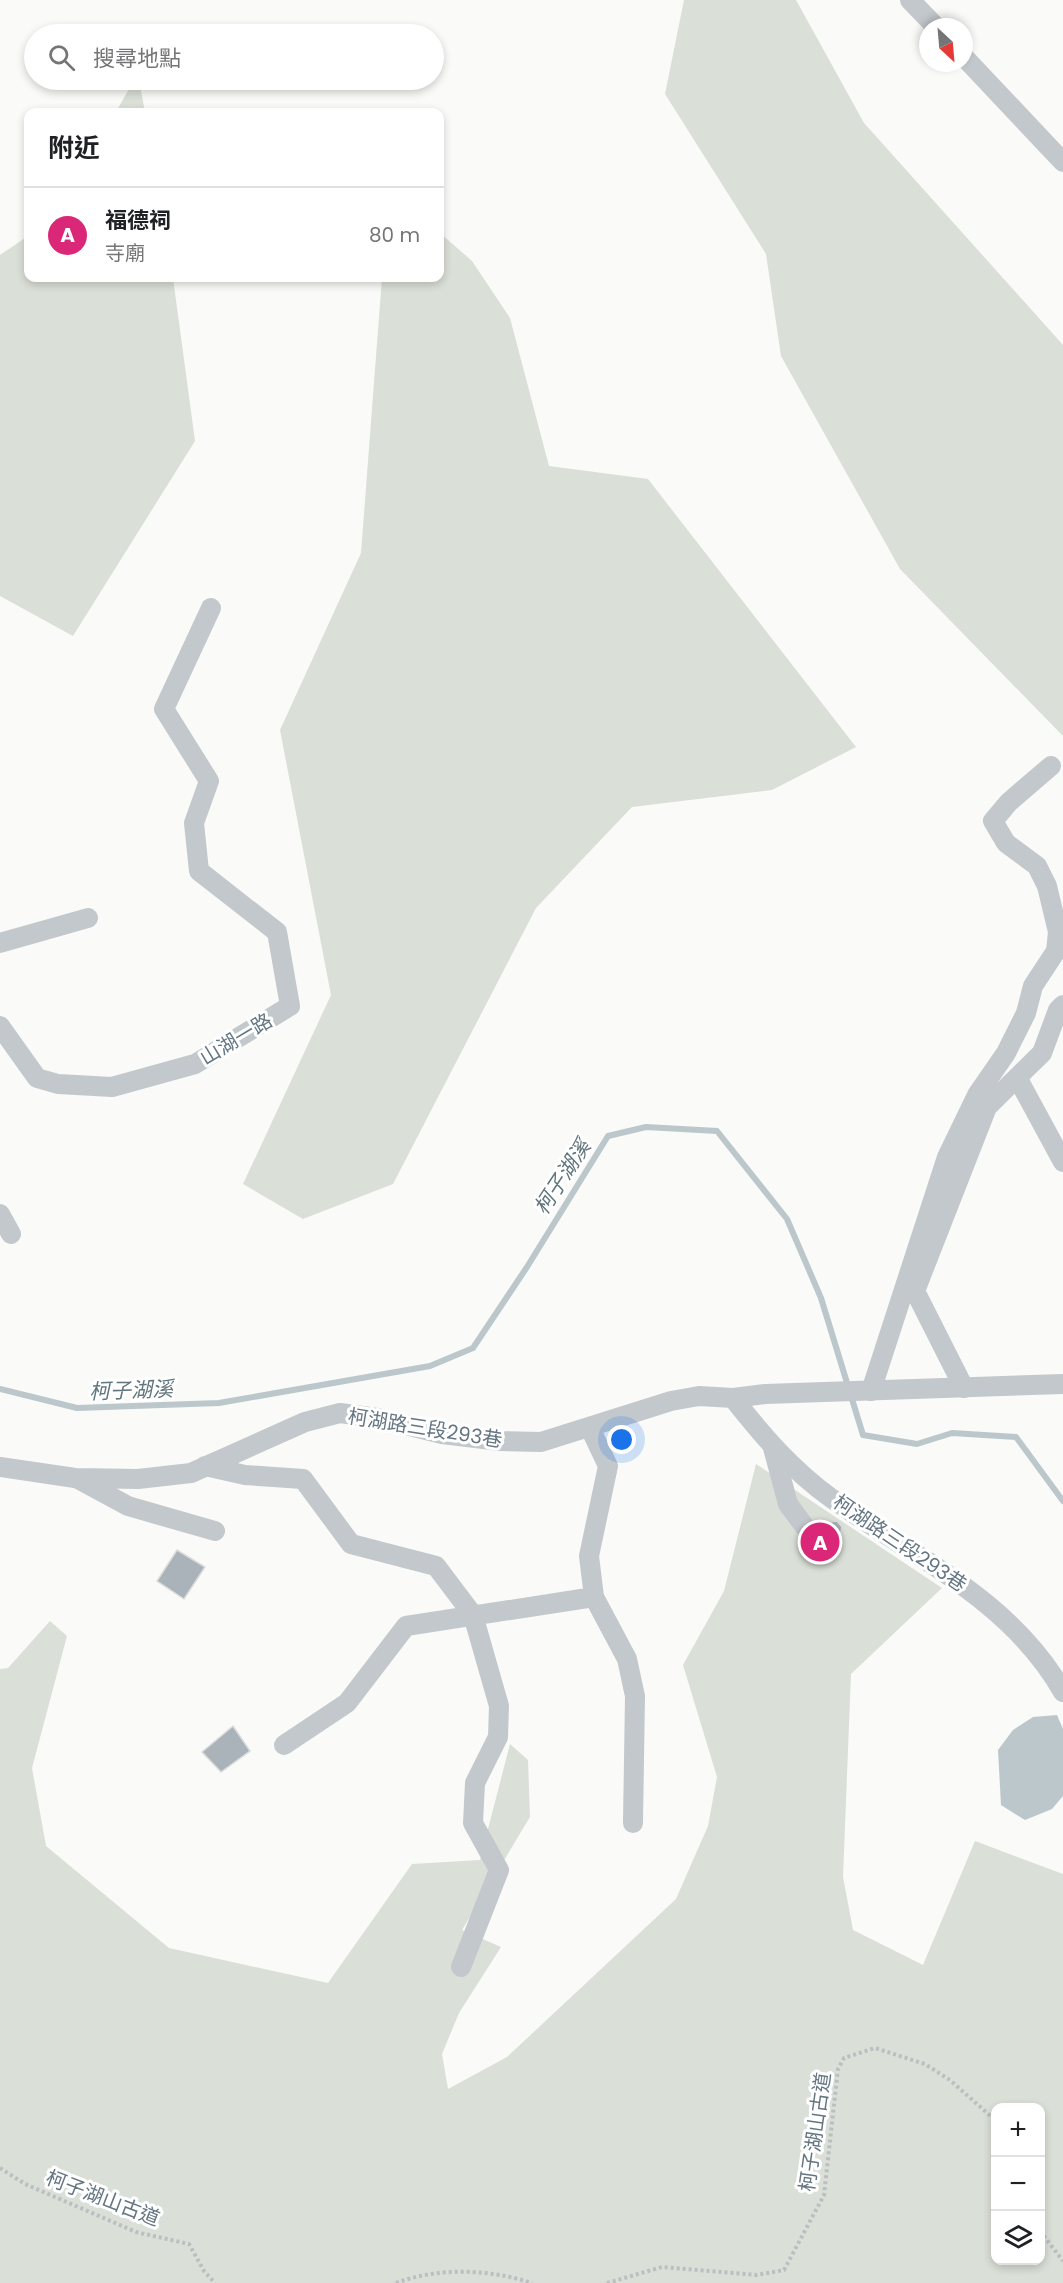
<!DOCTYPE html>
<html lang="zh-TW">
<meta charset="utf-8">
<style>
:root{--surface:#fff;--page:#f2f2f2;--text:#202124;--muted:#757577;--line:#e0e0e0;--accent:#db2777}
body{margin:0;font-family:Poppins,"Noto Sans TC",sans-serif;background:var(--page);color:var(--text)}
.controls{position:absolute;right:18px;bottom:18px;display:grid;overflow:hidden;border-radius:12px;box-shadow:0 3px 9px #0003}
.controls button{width:54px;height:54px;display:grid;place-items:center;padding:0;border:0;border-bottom:2px solid var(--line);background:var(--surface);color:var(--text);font:30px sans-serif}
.compass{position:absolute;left:919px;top:18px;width:54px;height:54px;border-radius:50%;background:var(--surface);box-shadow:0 3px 9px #0003;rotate:154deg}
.you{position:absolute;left:622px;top:1440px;width:21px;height:21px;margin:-15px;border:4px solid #fff;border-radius:50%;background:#1a73e8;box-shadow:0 0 0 9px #1a73e833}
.badge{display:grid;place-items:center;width:39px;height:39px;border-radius:50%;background:var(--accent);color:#fff;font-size:20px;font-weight:700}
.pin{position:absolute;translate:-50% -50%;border:3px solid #fff;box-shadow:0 2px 6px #0006}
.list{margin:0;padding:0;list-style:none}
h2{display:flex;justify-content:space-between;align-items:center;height:78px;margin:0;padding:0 24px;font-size:26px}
h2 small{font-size:20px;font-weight:400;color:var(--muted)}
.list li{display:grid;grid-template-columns:39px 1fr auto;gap:18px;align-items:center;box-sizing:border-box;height:96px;padding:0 24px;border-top:2px solid var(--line)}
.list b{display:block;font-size:22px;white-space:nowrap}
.list p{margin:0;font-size:20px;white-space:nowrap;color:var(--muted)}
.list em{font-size:20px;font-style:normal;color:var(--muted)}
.icon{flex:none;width:33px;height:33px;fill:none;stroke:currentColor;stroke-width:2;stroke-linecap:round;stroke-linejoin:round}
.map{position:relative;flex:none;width:1063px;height:2283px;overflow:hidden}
.search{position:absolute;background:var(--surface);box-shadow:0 3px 9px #0003;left:24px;top:24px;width:420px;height:66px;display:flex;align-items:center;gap:15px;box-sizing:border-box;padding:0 21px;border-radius:33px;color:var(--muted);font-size:22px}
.panel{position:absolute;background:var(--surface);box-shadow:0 3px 9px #0003;left:24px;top:108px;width:420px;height:174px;border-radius:12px}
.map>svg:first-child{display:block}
.green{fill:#dadfd7;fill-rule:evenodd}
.water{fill:#bbc7cb}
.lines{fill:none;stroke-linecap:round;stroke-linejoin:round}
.stream{stroke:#bbc7cb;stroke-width:6}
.building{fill:#aab3b9;stroke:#dcdcda;stroke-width:1.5}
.path{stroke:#bbbfc2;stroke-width:4;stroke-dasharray:3 3;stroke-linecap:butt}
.minor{stroke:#c3c8cc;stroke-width:20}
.labels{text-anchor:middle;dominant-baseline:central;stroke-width:6;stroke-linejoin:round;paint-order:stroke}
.street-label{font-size:20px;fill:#657683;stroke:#fff}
.water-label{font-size:21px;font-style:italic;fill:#60757c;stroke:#fff}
</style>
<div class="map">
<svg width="1063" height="2283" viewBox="0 0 1063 2283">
<rect width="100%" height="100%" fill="#fafaf8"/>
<g class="green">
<path d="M684,0H796L864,123L1063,345V736L900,569L781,356L766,254L665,94Z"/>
<path d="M134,80H139L145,112H116Z"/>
<path d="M440,233L472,261L510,318L549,466L648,479L856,747L772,790L632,807L536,908L393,1184L303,1219L243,1184L331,995L280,730L361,553L382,278H440Z"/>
<path d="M28,236V278H173L195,441L73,636L0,596V255Z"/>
<path d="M756,1464L942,1588L851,1674L843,1877L853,1930L923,1965L975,1841L1063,1874V2283H0V1669L8,1668L50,1621L67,1636L32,1768L46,1846L169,1948L328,1983L412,1864L480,1860L510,1744L528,1760L530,1817L462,1930L501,1947L459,2013L442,2054L448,2089L507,2057L676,1899L708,1826L717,1777L683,1665L724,1591ZM996,2108H1040V2260H996Z"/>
</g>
<path class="water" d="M1057,1715L1063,1729V1796L1052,1809L1025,1820L1001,1805L998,1750L1013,1730L1033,1717Z"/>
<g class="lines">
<path class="stream" d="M0,1389L77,1408L219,1403L430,1366L473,1348L527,1267L608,1136L646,1127L717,1131L787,1219L821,1298L863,1435L917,1444L952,1433L1016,1437L1063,1501"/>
</g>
<g class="building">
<path d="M837,1521L842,1527L839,1540L830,1556L803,1541L816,1531L820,1533L828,1522Z"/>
<path d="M177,1550L205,1567L184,1599L157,1581Z"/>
<path d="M233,1726L250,1751L221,1772L202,1752Z"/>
</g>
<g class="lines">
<g class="path">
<path d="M0,2168L25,2184L136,2232L189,2244L204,2271L215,2283"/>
<path d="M1040,2231L1063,2261"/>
<path d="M396,2283C439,2267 489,2269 532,2283"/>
<path d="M607,2283L662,2267L757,2275L784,2270L824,2195L838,2069L844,2058L875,2048L925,2064L950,2080L996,2121"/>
</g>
<g class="minor">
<path d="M910,0L936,27"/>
<path d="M964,57L1063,162"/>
<path d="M0,943L88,918"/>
<path d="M0,1026L37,1078L58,1084L112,1087L195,1064L290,1006L277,932L199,871L194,823L209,781L164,709L211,608"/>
<path d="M1018,1079L1063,1162"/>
<path d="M0,1214L11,1234"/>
<path d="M964,1388L915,1291L987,1107L1042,1053L1058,1010L1063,1005"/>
<path d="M871,1391L947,1157L977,1095L1006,1053L1026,1013L1033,986L1056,951L1058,932L1047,886L1037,866L1006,843L993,821L1009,802L1051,766"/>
<path d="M733,1398L765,1394L1063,1384"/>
<path d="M773,1448L788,1504L805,1527"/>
<path d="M205,1466L245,1475L303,1479L351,1544L436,1566L473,1615L499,1706L498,1737L475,1783L473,1823L499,1870L461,1967"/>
<path d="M0,1467L75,1478L138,1479L191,1473L305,1422L340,1413L377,1418L442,1434L500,1441L541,1442L671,1401L699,1396L733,1398C762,1435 792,1470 831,1498C914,1557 1011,1600 1063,1692"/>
<path d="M78,1479L128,1506L215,1531"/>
<path d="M594,1597L627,1659L635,1696L633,1823"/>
<path d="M284,1745L347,1703L406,1626L594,1597L589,1556L608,1466L590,1428"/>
</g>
</g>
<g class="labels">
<g class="street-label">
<text transform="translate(236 1039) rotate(-31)">山湖一路</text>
<text transform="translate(425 1428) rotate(9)">柯湖路三段293巷</text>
<text transform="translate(900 1543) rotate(34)">柯湖路三段293巷</text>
<text transform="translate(815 2132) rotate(-82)">柯子湖山古道</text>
<text transform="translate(103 2198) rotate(21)">柯子湖山古道</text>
</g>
<g class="water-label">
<text transform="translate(562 1177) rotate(-57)">柯子湖溪</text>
<text transform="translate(131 1390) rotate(-2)">柯子湖溪</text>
</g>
</g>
</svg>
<div class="controls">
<button>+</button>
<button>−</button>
<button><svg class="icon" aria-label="layers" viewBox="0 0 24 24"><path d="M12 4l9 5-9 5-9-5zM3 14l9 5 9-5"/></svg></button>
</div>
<svg class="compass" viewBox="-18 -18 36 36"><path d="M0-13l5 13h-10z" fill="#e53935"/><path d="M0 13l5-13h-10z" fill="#757577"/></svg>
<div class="you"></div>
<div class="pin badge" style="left:820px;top:1542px">A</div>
<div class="search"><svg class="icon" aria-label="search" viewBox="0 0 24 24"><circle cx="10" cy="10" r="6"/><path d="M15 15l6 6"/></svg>搜尋地點</div>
<section class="panel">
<h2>附近<small></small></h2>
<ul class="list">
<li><span class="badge">A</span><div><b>福德祠</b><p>寺廟</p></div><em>80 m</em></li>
</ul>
</section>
</div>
